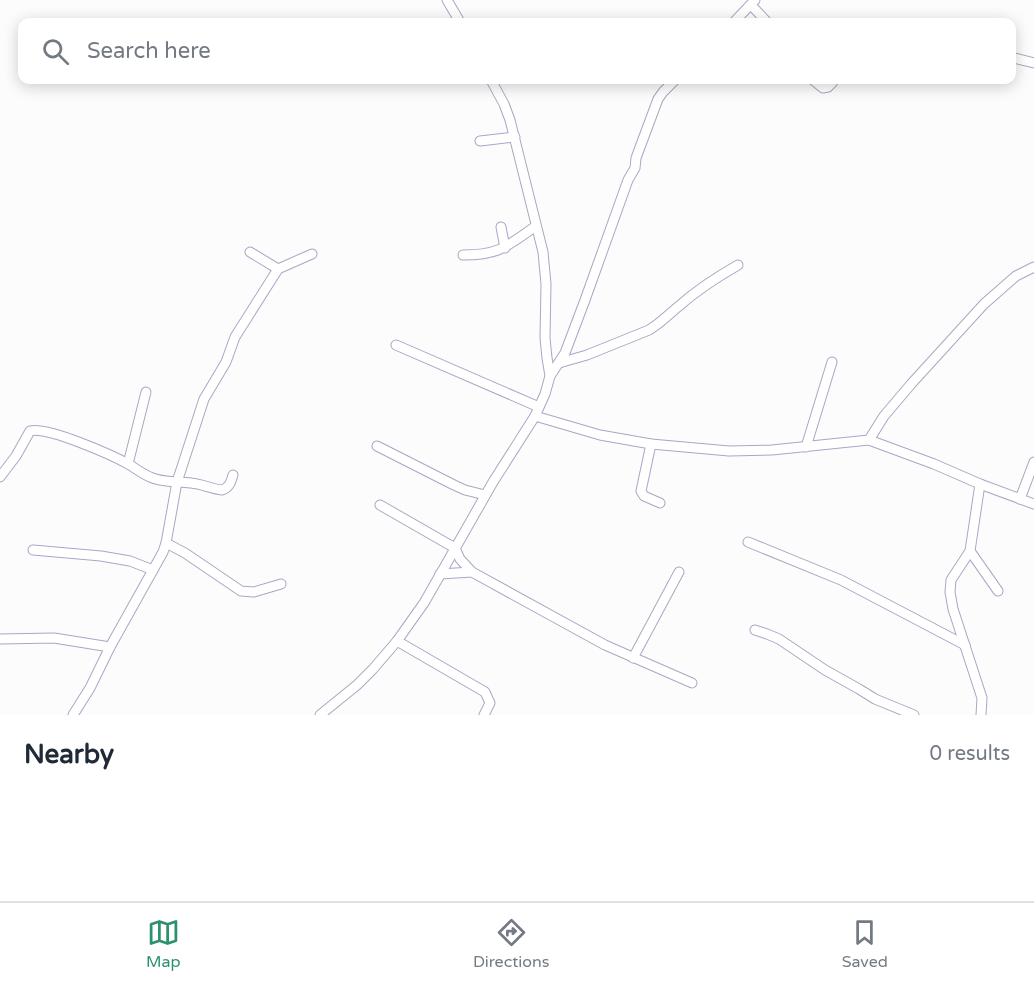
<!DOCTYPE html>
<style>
:root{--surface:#fff;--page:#f6f6f7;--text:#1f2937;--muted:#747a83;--line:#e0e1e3;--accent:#2c916d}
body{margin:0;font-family:"Varela Round",sans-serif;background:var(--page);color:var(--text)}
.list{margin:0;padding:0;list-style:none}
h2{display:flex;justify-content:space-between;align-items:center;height:78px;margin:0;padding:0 24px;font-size:26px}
h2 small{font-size:20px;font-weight:400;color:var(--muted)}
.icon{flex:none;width:33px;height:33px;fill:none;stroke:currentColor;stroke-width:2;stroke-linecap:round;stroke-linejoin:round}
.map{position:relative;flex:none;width:1034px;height:715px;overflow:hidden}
.search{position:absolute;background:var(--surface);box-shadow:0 3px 15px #0003;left:18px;right:18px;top:18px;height:66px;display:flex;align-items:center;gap:15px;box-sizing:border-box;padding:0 21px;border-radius:12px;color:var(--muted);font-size:22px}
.sheet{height:186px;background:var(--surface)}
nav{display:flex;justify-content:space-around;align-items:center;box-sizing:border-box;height:84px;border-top:2px solid var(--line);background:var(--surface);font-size:16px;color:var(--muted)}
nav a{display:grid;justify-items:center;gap:3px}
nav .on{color:var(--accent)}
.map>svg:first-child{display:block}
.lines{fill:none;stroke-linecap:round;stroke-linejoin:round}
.street-casing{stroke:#aba6c5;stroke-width:11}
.street{stroke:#fff;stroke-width:9}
</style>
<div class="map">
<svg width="1034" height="715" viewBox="0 0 1034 715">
<rect width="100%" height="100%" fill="#fcfcfc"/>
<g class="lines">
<defs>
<g id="street">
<path d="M447,0L460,22"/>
<path d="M751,5L767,22"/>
<path d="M734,22L755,0"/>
<path d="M1014,58L1034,63"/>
<path d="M813,80L823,88L828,87L833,82"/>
<path d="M480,141L515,137"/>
<path d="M501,227L505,248"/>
<path d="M250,252L278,269"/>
<path d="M463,255C500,255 507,246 536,226"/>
<path d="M396,345L539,407"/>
<path d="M559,363L587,355L649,330C661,323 669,314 679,306C697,290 717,277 738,265"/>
<path d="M550,376L565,353L585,300L628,180L635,168L636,158L658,99L663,92L675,80"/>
<path d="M535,416L600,435L651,444L729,451L772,450L869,440L934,464L980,484L1034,504"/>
<path d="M869,440L884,416L912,383L984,304L1016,276L1034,267"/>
<path d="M651,444L641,491L644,496L660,503"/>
<path d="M377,446L454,485L465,490L485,495"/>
<path d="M806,447L832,362"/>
<path d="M128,464L146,392"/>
<path d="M0,477L16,456L30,431C47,426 112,455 130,465C136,469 143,474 150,477C162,483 178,481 191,483C202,484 212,489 222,490C229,488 231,482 233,475"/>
<path d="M980,484L970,551L951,580L950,592L953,609L982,698L981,715"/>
<path d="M1020,499L1034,462"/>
<path d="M380,505L455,548L460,559L472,572L605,645L692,683"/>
<path d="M748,542L841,580L965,645"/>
<path d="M166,543L185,553L241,591L254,592L281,584"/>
<path d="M33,550L101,556L130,561L153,570"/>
<path d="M970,551L998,591"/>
<path d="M440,574L472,572"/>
<path d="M755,630L767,634L779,639L825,670L859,689L875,699L914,715"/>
<path d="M0,639L54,638L110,647"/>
<path d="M397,641L485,692L490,703L484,715"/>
<path d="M633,658L679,572"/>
<path d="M73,715L90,688L110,647L163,552L166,543L177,482L204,399L226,362L235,337L278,269L312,254"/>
<path d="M320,715L357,685L373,669L397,641L424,603L493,482L535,416L545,394L550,376L547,358L545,338L546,284L543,252L510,120L504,104L491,80"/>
</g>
</defs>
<use href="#street" class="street-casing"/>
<use href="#street" class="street"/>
</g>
</svg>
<div class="search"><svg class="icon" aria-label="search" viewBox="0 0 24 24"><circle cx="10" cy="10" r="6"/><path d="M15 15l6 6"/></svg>Search here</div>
</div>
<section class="sheet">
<h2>Nearby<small>0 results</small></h2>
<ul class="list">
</ul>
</section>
<nav>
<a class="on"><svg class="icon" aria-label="map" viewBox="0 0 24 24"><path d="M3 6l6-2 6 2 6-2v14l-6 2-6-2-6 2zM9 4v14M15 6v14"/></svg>Map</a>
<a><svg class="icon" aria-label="directions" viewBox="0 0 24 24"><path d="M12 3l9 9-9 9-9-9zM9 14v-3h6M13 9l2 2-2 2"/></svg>Directions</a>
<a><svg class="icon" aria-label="saved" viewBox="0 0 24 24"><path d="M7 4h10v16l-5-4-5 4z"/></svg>Saved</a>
</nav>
